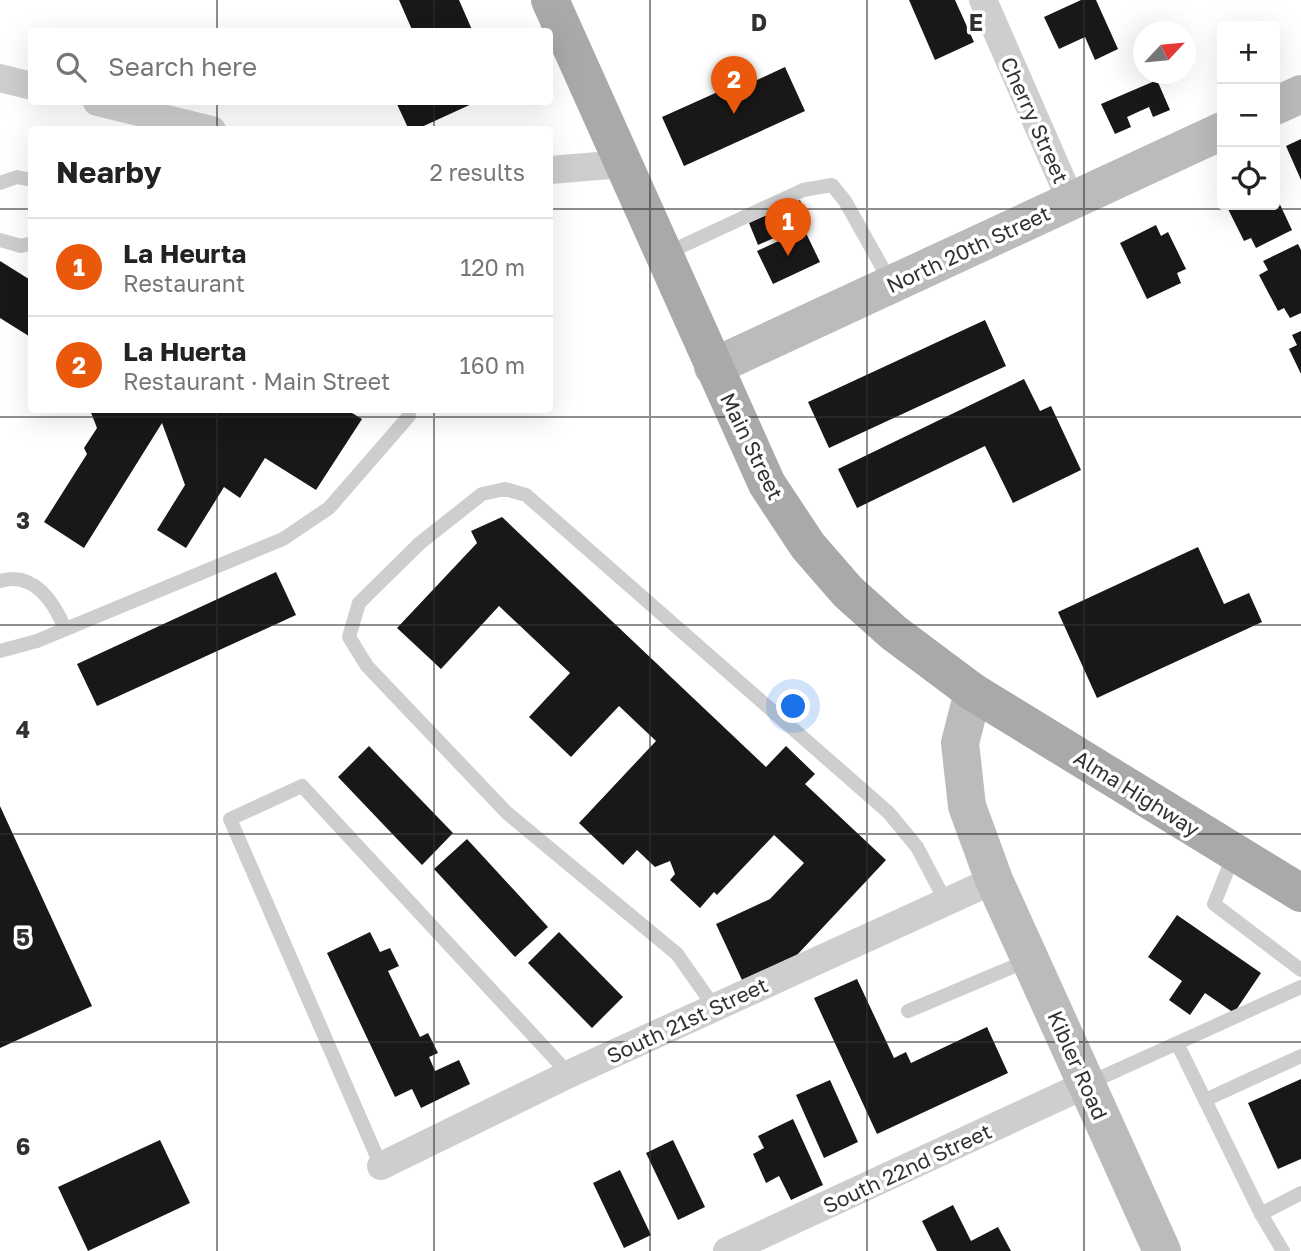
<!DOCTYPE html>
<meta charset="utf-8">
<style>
:root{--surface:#fff;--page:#f6f6f6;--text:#222;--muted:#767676;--line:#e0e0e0;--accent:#ea580c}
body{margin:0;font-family:"Golos Text",sans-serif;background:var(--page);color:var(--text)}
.controls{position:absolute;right:21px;top:21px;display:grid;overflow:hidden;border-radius:7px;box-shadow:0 7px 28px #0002}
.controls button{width:63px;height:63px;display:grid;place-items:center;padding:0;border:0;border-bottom:2px solid var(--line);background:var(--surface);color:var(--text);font:35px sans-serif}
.compass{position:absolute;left:1133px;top:21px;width:63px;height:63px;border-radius:50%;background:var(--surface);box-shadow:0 7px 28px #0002;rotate:64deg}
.you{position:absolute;left:794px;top:707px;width:24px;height:24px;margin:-18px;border:5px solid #fff;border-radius:50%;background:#1a73e8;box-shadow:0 0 0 10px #1a73e833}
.badge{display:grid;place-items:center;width:46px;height:46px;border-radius:50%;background:var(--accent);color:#fff;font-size:23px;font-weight:700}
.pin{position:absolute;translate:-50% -58px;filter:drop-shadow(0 2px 4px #0008)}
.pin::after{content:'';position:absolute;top:37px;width:24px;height:21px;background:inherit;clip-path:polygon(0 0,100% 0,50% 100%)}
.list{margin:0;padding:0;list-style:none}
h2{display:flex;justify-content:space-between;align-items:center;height:91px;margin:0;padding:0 28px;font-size:30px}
h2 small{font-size:23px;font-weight:400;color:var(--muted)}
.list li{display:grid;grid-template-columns:46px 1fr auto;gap:21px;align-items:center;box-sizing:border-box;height:98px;padding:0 28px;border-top:2px solid var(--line)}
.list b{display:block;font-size:26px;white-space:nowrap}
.list p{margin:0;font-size:23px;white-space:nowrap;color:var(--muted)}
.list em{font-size:23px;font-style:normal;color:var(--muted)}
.icon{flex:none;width:38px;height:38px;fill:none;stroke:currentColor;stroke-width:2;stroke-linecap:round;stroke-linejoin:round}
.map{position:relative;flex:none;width:1301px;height:1251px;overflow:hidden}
.search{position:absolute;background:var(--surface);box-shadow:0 7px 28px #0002;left:28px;top:28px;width:525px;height:77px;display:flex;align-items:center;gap:18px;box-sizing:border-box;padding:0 24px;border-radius:7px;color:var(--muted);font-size:26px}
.panel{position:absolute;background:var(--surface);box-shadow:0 7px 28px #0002;left:28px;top:126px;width:525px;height:287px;border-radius:7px}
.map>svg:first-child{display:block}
.building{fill:#181818}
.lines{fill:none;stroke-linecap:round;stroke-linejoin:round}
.lane{stroke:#cecece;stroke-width:14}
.street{stroke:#cecece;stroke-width:28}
.secondary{stroke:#bbb;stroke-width:38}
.primary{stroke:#a9a9a9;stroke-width:38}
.grid{fill:none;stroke:#313131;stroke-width:2;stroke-opacity:0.55}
.labels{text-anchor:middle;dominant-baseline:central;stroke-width:7;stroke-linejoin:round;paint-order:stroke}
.street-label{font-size:21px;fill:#313131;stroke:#fff}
.grid-label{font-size:23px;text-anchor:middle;font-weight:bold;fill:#313131;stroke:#fff;stroke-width:7;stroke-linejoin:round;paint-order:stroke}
</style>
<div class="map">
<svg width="1301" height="1251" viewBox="0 0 1301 1251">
<rect width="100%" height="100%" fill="#fff"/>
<g class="building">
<path d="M399,0H459L473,32H413Z"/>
<path d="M909,0H955L974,42L935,60Z"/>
<path d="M1081,0H1096L1118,49L1095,60L1085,37L1059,49L1044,17Z"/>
<path d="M785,67L805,111L684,166L662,117L740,82L742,87Z"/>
<path d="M1157,80L1170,110L1153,117L1149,107L1127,117L1131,127L1115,134L1101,104Z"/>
<path d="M396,102H476L415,130H409Z"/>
<path d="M1301,139V180L1286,146Z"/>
<path d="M1275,194L1292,230L1256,248L1251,238L1244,241L1226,205H1275Z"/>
<path d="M800,200L810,222L758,245L749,223Z"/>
<path d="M1156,225L1161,236L1168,232L1186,269L1177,273L1181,283L1147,299L1120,243Z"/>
<path d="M804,229L820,262L773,284L757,251Z"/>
<path d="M1298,244L1301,250V313L1290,318L1284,308L1278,311L1259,275L1268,270L1263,261Z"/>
<path d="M0,261L32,281V338L0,318Z"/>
<path d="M985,320L1006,366L829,448L808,402Z"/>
<path d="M1301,331V374L1289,349L1297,345L1292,335Z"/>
<path d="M1024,379L1040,411L1051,406L1081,470L1013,503L985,446L857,508L838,469Z"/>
<path d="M90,410H347L362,419L316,490L265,458L240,498L224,487L186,548L157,530L185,485L162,423L84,548L44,522L87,454L84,448L97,428Z"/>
<path d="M502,517L766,767L786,746L815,774L805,784L886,860L797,955L742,980L716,924L770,899L804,863L774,835L717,895L714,892L700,908L670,880L675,874L670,861L655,867L637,850L623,865L579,823L656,741L619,706L571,757L529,717L570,673L499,606L441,669L397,628L477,543L471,531Z"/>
<path d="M1198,547L1224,604L1249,593L1262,622L1097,698L1058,612Z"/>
<path d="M276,572L296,615L97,706L77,664Z"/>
<path d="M369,746L453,833L422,865L338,777Z"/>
<path d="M0,806L92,1006L0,1048Z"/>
<path d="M467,839L548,927L515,957L434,869Z"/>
<path d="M1177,915L1261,973L1234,1013L1205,993L1190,1015L1169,1000L1182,981L1148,957Z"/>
<path d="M370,932L380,952L390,948L399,966L388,971L420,1037L428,1033L438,1053L429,1057L435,1071L459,1060L470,1084L421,1108L412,1089L395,1097L327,953Z"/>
<path d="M559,932L623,997L592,1028L528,963Z"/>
<path d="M857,979L894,1058L906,1052L911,1063L987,1027L1008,1073L877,1134L814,998Z"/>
<path d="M1301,1079V1159L1278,1169L1248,1103Z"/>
<path d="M830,1080L858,1142L824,1158L796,1095Z"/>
<path d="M793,1119L823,1185L791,1200L779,1176L766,1183L753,1154L764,1148L758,1136Z"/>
<path d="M160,1140L190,1203L88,1251L58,1187Z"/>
<path d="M673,1140L705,1207L678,1220L646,1153Z"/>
<path d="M620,1170L651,1235L624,1248L593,1183Z"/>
<path d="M953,1205L971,1241L998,1227L1011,1251H937L922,1221Z"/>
</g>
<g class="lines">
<g class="lane">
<path d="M0,183L17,177L32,180"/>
<path d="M0,240L21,246L32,243"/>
<path d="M667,253L803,190L832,185L845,201L891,283"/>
<path d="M0,581C34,571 54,602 65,629"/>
<path d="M0,651L37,641L283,539L329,508L409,416"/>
<path d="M1234,854L1214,904L1301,970"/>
<path d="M715,1008L677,954L507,813L367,666L349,637L359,603L420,543L482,494L505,489L526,495L889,813L917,847L946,902"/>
<path d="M908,1011L1029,960"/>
<path d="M1178,1045L1261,1214L1301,1193"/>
<path d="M1089,1083L1301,987"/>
<path d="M1205,1100L1301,1056"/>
<path d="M381,1166L230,819L302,786L569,1074"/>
<path d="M1261,1214L1283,1251"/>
</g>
<g class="street">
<path d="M983,0L1071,201"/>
<path d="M0,78L32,86"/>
<path d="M97,102L212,130"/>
<path d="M550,170L623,164"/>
<path d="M381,1166L569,1074L994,880"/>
<path d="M727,1251L1087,1084"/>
</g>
<g class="secondary">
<path d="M1275,106L1301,94"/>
<path d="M713,367L1222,131"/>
<path d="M973,692L960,743L967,806L994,880L1162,1251"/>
</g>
<path class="primary" d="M550,0L767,484L808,546L848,592L894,633L973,692L1301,893"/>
</g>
<path class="grid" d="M217,0V32M434,0V32M650,0V1251M867,0V1251M1084,0V1251M217,102V130M434,102V130M0,209H32M550,209H1301M217,410V1251M434,410V1251M0,417H1301M0,625H1301M0,834H1301M0,1042H1301"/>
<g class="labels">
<g class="street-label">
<text transform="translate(1035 120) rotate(66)">Cherry Street</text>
<text transform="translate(968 249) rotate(-25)">North 20th Street</text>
<text transform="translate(752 446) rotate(64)">Main Street</text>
<text transform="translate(1137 793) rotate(32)">Alma Highway</text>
<text transform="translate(687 1020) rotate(-25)">South 21st Street</text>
<text transform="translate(1078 1065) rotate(66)">Kibler Road</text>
<text transform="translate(907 1168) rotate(-25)">South 22nd Street</text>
</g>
</g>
<g class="grid-label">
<text x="759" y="31">D</text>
<text x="976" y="31">E</text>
<text x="23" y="529">3</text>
<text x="23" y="738">4</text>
<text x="23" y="946">5</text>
<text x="23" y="1155">6</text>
</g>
</svg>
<div class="controls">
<button>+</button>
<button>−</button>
<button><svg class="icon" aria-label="locate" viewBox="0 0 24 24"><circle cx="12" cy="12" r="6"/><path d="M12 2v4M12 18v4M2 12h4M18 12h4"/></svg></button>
</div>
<svg class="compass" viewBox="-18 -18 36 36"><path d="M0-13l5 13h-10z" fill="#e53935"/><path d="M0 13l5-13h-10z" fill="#767676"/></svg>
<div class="you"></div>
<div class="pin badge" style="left:788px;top:256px">1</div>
<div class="pin badge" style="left:734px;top:114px">2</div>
<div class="search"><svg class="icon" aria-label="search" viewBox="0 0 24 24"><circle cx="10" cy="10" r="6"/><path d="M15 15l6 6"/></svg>Search here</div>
<section class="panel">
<h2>Nearby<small>2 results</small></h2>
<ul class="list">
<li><span class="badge">1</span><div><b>La Heurta</b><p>Restaurant</p></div><em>120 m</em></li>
<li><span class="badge">2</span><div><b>La Huerta</b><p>Restaurant · Main Street</p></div><em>160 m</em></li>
</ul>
</section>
</div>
